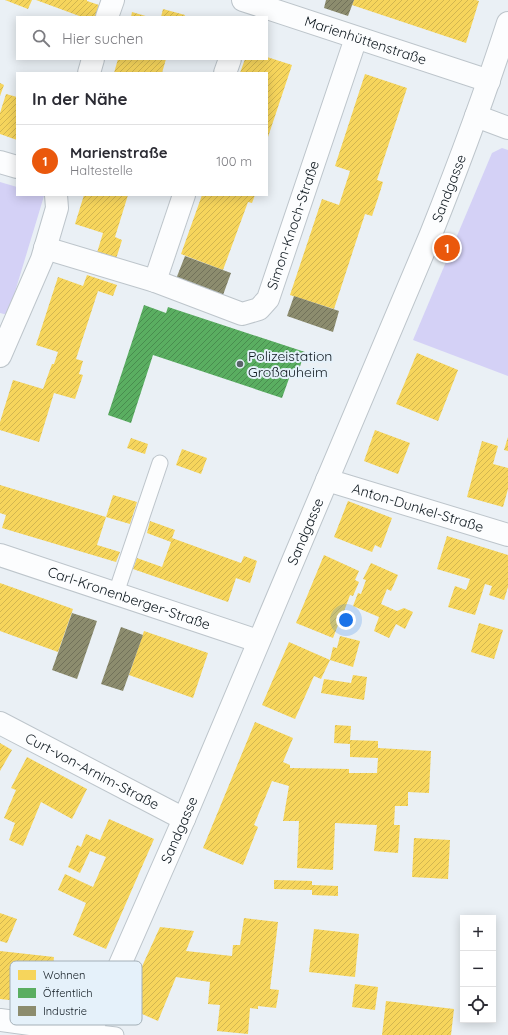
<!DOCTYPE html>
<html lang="de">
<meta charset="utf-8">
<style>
:root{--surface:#fff;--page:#f2f2f3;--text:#2b2b33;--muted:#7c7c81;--line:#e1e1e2;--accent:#ea580c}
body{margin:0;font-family:Quicksand,sans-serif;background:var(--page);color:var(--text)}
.controls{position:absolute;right:12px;bottom:12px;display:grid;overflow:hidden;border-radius:0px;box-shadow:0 2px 10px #0003}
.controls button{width:36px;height:36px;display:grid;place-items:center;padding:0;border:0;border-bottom:1px solid var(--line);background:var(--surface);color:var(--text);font:20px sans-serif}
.you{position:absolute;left:346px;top:620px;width:14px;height:14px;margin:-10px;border:3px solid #fff;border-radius:50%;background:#1a73e8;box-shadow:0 0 0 6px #1a73e833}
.badge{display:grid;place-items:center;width:26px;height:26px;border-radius:50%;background:var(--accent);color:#fff;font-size:13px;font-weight:700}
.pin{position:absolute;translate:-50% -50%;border:2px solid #fff;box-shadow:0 1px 4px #0006}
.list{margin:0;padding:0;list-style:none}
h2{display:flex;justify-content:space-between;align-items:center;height:52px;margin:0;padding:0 16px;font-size:17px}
h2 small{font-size:13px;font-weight:400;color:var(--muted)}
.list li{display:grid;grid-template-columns:26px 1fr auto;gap:12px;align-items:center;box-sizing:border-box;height:72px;padding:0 16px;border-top:1px solid var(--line)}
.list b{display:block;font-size:15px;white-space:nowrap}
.list p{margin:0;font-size:13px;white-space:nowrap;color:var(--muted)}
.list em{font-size:13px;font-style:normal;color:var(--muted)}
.icon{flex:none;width:22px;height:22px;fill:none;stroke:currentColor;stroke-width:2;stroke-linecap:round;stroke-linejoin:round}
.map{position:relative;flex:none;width:508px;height:1035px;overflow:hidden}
.search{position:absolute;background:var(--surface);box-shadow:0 2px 10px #0003;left:16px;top:16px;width:252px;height:44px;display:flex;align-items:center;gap:10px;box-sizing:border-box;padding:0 14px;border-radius:0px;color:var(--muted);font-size:15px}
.panel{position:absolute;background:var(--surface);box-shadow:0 2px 10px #0003;left:16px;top:72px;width:252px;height:124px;border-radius:0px}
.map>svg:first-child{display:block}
.green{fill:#d4d1f6}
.homes{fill:url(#homes-hatch)}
.public{fill:url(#public-hatch)}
.industry{fill:url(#industry-hatch)}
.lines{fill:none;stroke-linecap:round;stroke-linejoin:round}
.lane-casing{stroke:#bdc5cb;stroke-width:17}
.street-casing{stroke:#bdc5cb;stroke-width:24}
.lane{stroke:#fcfdfe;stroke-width:15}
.street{stroke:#fcfdfe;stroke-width:22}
.poi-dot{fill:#5b646a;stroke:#e5f1fa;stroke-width:1.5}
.labels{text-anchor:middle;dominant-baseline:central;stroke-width:4;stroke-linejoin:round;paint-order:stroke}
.street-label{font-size:14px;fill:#0e181f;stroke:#e5f1fa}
.poi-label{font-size:14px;fill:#0e181f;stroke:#e5f1fa;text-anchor:start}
.key{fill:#e5f1fa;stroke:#a4b0b8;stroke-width:1}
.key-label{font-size:11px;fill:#0e181f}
</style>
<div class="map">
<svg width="508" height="1035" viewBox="0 0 508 1035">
<defs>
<pattern id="homes-hatch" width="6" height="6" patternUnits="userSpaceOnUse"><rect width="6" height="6" fill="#f6d55c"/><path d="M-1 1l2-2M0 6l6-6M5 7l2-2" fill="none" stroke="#d2b650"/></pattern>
<pattern id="public-hatch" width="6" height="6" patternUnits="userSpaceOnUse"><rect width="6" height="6" fill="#5aae61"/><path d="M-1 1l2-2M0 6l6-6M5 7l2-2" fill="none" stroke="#498d4f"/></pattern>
<pattern id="industry-hatch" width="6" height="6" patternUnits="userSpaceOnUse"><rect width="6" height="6" fill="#8c8c6e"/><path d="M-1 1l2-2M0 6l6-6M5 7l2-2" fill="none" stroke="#71715a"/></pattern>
</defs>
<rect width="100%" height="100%" fill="#eaf0f5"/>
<g class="green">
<path d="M502,148L508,150V376L413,340L492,153Z"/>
<path d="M0,182L17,187V195L44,196L8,315L0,313Z"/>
</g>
<g class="homes">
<path d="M5,0H32L28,9Z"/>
<path d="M36,0H87V1L99,5L95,17H82Z"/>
<path d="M354,0H476L479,1L466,43L352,5Z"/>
<path d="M163,9L185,15L184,17H161Z"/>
<path d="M132,12L149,17H131Z"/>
<path d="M267,57L292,65L267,140V73H240L245,59H267Z"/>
<path d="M118,59H166L162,73H114Z"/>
<path d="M365,74L407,88L377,180L383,182L379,195L372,216L365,214L334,309L290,295L322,199L339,205L350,171L335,166Z"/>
<path d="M0,83L4,85L0,96Z"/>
<path d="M6,94L17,97V140L0,134V113Z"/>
<path d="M84,195H128L115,237L122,240L115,262L96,256L103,233L75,224Z"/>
<path d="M202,195H255L252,203L248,202L223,270L181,254Z"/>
<path d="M87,275L117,285L113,296L98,291L76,359L83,361L79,374L83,375L75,399L54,393L39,442L0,430V422L13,380L43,389L52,364H54L58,352L36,345L58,277L83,286Z"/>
<path d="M417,353L458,370L438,421L396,404Z"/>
<path d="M375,430L410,443L398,474L364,461Z"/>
<path d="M508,437V451L504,450Z"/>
<path d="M131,438L148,444L145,454L127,448Z"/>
<path d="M482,441L498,446L493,464L508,468V489L503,507L467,497Z"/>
<path d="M182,449L207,458L201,474L176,465Z"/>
<path d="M0,485L106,517L113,495L137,502L130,524L106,517L97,545L120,552L116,562L2,528L6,515L0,513Z"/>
<path d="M348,501L392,518L381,548L375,545L372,552L334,537Z"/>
<path d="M150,521L175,530L172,538L241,563L244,556L257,561L250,583L236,578L228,602L133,569L137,558L162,567L171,542L147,533Z"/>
<path d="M447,536L508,555V587L504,600L489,595L492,586L485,584L475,615L448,607L455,586L466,590L470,579L437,569Z"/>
<path d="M324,555L359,571L355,580L359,582L353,596L350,595L343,614L347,615L342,627L338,625L333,638L296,623Z"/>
<path d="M371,563L398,575L391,591L387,589L381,604L397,611L404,608L413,612L405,629L396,624L389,638L374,631L379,617L353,606L358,593L361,594L366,580L363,579Z"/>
<path d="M0,583L73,609L58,652L0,631Z"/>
<path d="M479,623L503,630L494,659L471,652Z"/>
<path d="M144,631L208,653L193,698L129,675Z"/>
<path d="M340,636L360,641L353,667L330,660L333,647L337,648Z"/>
<path d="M289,642L330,660L321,679L314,676L295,719L262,705Z"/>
<path d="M353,675L367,677L364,700L321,693L324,679L351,683Z"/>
<path d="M255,722L293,738L283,762L290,765V768L349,769V773H377L378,758L350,757V744L334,743L335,725L351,726L350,740L378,741V748L431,751L429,793L408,792V806H395L394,825H400L398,853L374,851L377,825L335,823L333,870L297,868L299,821H283L289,786L272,781L254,825L258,827L243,865L203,848Z"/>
<path d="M0,743L12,750L0,771Z"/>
<path d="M27,757L87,789L72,819L41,802L23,846L9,840L15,823L4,818L16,790L11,788Z"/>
<path d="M109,819L154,839L106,949L73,935L86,903L58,890L65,874L93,887L106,857L90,851L80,873L68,867L77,845L81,847L86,834L100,840Z"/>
<path d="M414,838L450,840L448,879L412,877Z"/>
<path d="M274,880L312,881V885L338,886V896L312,895V890L274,889Z"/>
<path d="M0,913L17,919L7,943L0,941Z"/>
<path d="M244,918L278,922L270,989L279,990L276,1008L258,1006V1009L250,1008L248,1034L217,1031L220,1005L208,1004L210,982L176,977L158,1021L124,1006L160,927L194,931L186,951L232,956L233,945H240Z"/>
<path d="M314,929L359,934L355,977L309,972Z"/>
<path d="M0,951L54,957L51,981L76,984L74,1007L0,999Z"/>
<path d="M355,984L378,987L375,1010L352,1007Z"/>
<path d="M386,1001L454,1009L451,1035H382Z"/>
</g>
<path class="public" d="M144,305L166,313L168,307L305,352L297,375L291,373L282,398L153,355L131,423L108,415Z"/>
<g class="industry">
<path d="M326,0H354L348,16L324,8Z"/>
<path d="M185,256L231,273L223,295L176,279Z"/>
<path d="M294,296L339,311L333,332L287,316Z"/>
<path d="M72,613L97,621L77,679L52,670Z"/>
<path d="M121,627L143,635L123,691L101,684Z"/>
</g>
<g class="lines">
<defs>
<g id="lane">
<path d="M116,593L160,463"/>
<path d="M90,1032L116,1035"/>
</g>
<g id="street">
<path id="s1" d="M243,0L489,81"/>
<path d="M107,17L113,0"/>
<path d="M89,73L93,59"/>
<path d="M225,73L230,59"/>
<path d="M476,116L508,128"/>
<path d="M0,162L17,167"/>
<path id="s2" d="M45,248L155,281L242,314L259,309L268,299L356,38"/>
<path d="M155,281L184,195"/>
<path d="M0,356L42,259L57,208L56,195"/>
<path id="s3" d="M327,480L508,535"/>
<path id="s4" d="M0,555L258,641"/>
<path id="s5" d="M0,723L184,819"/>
<path d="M0,1020L90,1032"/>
<path id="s6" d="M89,1035L184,819L431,234C459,164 485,94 508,23"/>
</g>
</defs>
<use href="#lane" class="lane-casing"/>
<use href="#street" class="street-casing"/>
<use href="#lane" class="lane"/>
<use href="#street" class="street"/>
</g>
<circle class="poi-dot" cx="240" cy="364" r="4"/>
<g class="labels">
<g class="street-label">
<text stroke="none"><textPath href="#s1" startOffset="129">Marienhüttenstraße</textPath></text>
<text stroke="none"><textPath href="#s6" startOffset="920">Sandgasse</textPath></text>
<text stroke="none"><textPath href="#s2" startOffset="317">Simon-Knoch-Straße</textPath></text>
<text stroke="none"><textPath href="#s3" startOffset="95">Anton-Dunkel-Straße</textPath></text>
<text stroke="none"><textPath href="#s6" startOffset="548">Sandgasse</textPath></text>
<text stroke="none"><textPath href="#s4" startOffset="136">Carl-Kronenberger-Straße</textPath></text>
<text stroke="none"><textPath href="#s5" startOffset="104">Curt-von-Arnim-Straße</textPath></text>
<text stroke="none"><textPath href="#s6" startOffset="224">Sandgasse</textPath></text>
</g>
<g class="poi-label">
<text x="248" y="356">Polizeistation<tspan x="248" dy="16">Großauheim</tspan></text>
</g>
</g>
<rect x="10" y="961" width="132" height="64" rx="6" class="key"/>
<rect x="18" y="970" width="18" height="10" fill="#f6d55c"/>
<rect x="18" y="988" width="18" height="10" fill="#5aae61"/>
<rect x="18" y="1006" width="18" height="10" fill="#8c8c6e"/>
<g class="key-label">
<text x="43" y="979">Wohnen</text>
<text x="43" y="997">Öffentlich</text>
<text x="43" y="1015">Industrie</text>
</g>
</svg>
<div class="controls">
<button>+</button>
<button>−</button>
<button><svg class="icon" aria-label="locate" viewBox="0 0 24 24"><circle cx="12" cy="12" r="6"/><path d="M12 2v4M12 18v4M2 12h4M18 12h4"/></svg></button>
</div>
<div class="you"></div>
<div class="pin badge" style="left:447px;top:248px">1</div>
<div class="search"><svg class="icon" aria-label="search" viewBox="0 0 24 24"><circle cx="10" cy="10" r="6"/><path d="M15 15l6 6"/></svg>Hier suchen</div>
<section class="panel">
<h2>In der Nähe<small></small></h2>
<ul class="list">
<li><span class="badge">1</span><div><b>Marienstraße</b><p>Haltestelle</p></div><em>100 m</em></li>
</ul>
</section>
</div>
